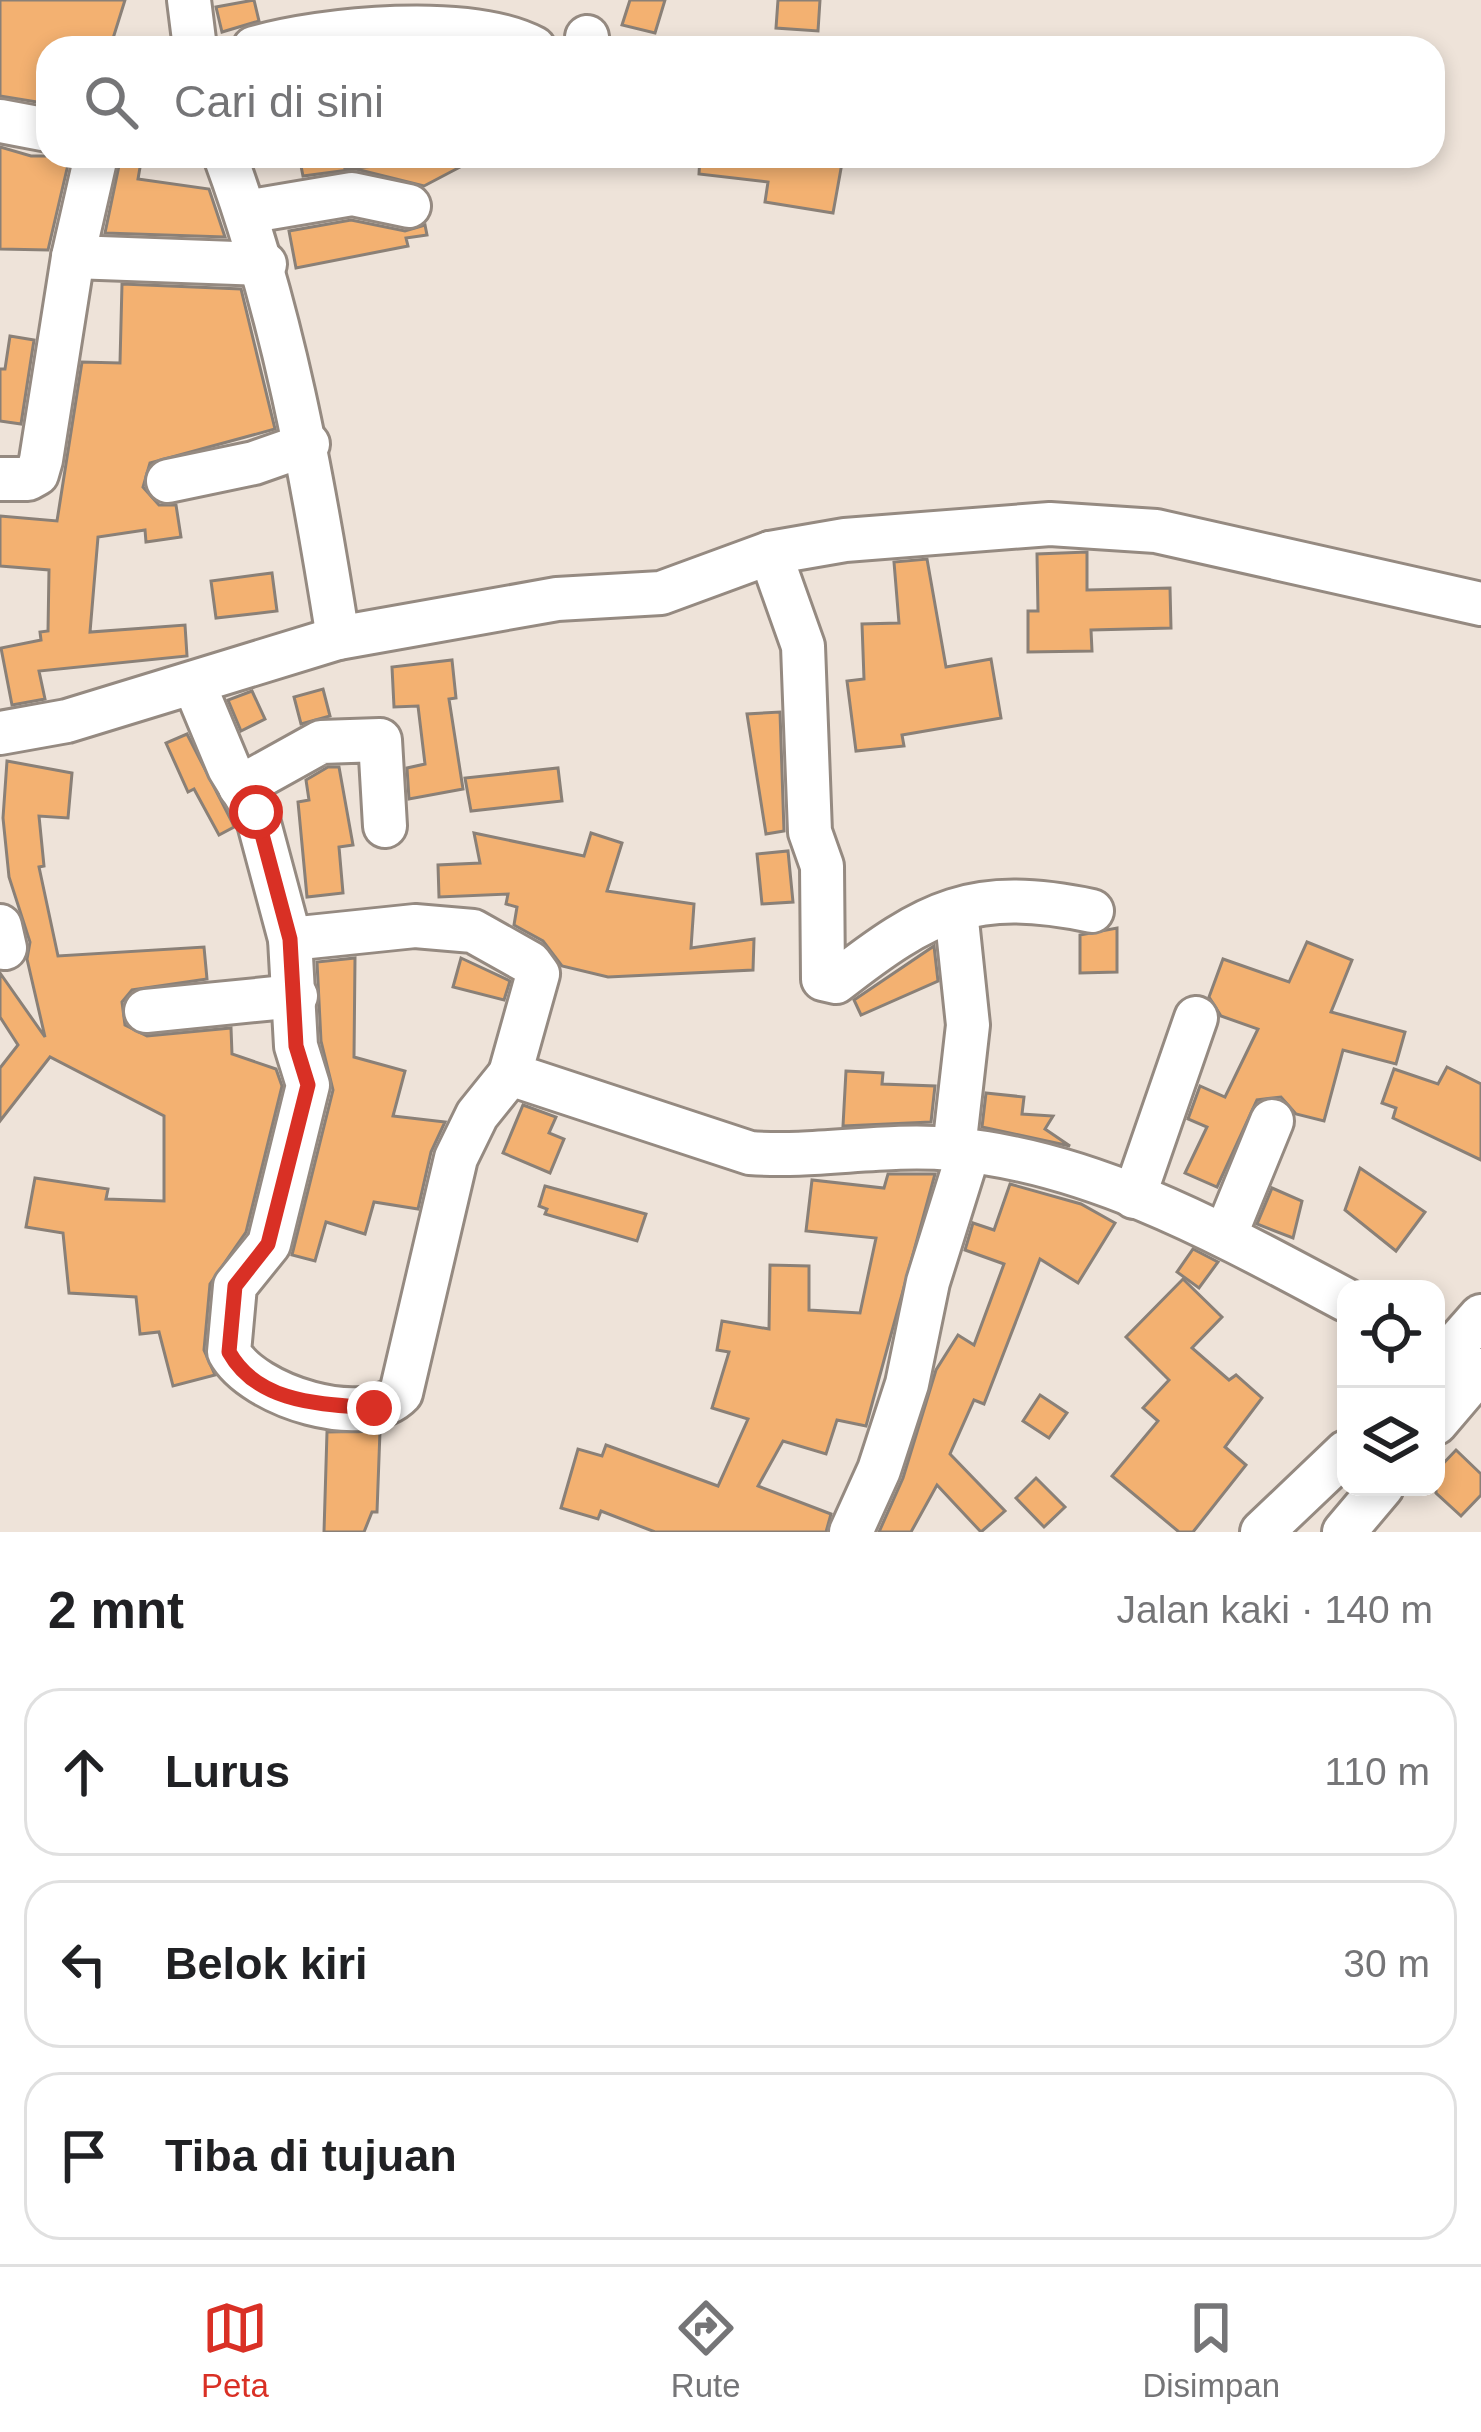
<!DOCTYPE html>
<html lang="id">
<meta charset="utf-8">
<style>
:root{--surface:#fff;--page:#f2f2f2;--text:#202124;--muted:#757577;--line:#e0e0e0;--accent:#d93025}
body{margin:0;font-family:Helvetica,sans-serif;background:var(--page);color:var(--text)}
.controls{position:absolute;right:36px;bottom:36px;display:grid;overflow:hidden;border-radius:24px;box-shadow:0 6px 18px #0003}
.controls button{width:108px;height:108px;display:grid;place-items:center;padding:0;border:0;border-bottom:3px solid var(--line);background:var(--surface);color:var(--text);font:60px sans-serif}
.stop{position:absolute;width:36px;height:36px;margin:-27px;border:9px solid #d93025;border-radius:50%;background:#fff}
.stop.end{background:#d93025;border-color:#fff;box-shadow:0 3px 12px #0008}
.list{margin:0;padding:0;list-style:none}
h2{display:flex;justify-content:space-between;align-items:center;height:156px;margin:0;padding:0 48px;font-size:51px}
h2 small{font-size:39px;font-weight:400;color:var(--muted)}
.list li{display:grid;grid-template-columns:78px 1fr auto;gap:36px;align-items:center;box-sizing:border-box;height:168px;margin:0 24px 24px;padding:0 24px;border:3px solid var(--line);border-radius:36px}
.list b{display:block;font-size:45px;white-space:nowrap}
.list em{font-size:39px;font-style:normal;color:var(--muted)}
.icon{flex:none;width:66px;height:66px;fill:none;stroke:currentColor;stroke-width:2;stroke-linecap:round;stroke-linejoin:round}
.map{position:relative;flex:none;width:1481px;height:1532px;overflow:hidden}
.search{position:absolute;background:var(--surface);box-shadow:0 6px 18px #0003;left:36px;right:36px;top:36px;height:132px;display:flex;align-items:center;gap:30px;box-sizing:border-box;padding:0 42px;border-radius:36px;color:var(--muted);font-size:45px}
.sheet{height:732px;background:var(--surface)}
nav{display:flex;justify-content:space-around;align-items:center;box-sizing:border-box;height:168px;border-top:3px solid var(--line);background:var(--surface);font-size:33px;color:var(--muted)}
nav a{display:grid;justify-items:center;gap:6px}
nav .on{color:var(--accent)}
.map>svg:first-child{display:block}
.building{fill:#f3b171;stroke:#8a8077;stroke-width:3}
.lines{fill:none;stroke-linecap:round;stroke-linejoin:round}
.minor-casing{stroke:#958a81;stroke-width:48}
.minor{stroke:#fff;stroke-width:42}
.route{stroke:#d93025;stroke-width:15}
</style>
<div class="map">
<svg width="1481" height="1532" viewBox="0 0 1481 1532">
<rect width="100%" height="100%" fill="#eee3d9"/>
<g class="building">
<path d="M0,0H125L110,48H48L43,103L0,96Z"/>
<path d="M254,0L259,21L222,32L216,7Z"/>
<path d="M630,0H665L655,33L622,25Z"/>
<path d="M778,0H820L818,31L776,28Z"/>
<path d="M0,147L31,156H70L48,250L0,249Z"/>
<path d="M121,156H142L138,179L209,189L225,237L105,233Z"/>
<path d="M299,156H342L345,169L481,156L424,186L356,169L303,176Z"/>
<path d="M700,156H831L842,163L833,213L765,202L768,182L699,174Z"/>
<path d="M351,220L405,231L425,225L427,235L406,238L408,246L296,268L289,231Z"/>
<path d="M122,284L241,289L275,429L150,463L143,487L159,505H176L181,537L146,542L145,530L98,537L90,632L185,625L187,656L39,671L45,699L12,705L1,648L41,640L40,632L48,631L49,570L0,566V516L57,521L82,362L120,363Z"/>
<path d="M10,336L34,340L21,424L0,421V369H5Z"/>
<path d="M1087,552V590L1170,588L1171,628L1091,630L1092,651L1028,652V611H1038L1037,554Z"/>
<path d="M927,559L946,667L991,659L1001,718L902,735L904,746L856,751L847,681L864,679L862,624L899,623L894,562Z"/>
<path d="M272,573L277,611L216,618L211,581Z"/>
<path d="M452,660L456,698L449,699L463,789L409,799L407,768L425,764L418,706L394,707L392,667Z"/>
<path d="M323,689L330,716L301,724L294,697Z"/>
<path d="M252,691L265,719L241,731L228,700Z"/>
<path d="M780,712L784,831L766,834L747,714Z"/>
<path d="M187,734L232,822L234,827L219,835L194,789L188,792L166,743Z"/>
<path d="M7,761L72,773L68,818L39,816L44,866L39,867L58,956L204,947L207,979L132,990L122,1002L125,1025L147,1036L231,1028L232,1054L276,1069L282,1086L246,1232L210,1284L204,1350L215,1375L173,1386L159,1332L140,1334L136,1297L69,1293L63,1233L26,1227L35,1178L108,1189L106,1199L164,1201V1116L50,1057L0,1121V1068L18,1045L0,1017V973L45,1037L27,959L30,942L9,877L3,818Z"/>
<path d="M328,767H339L353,845L339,847L343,893L307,897L298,802L309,800L306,780Z"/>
<path d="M558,768L562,801L471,811L465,778Z"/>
<path d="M474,833L584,856L591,833L622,843L607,891L694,904L691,948L754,939L753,970L608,977L562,966L543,941L514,925L517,907L506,904L508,894L439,897L438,865L480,863Z"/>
<path d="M788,851L793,902L762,904L757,854Z"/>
<path d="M1117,928V972L1080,973V935Z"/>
<path d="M1307,942L1352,960L1331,1012L1405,1032L1396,1064L1343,1050L1324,1121L1296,1114L1281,1097L1257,1100L1217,1187L1185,1173L1207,1127L1188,1119L1200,1086L1225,1097L1258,1029L1221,1016L1209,997L1223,959L1289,982Z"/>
<path d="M934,946L938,981L861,1015L854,1000Z"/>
<path d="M355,958L354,1057L405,1071L393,1116L445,1122L431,1152L418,1209L374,1202L365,1234L326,1222L315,1261L292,1255L333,1090L321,1041L317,962Z"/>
<path d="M461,958L510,981L504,1000L453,987Z"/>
<path d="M1447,1067L1481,1084V1160L1393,1118L1396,1108L1382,1103L1394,1069L1438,1084Z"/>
<path d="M846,1071L883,1073L882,1084L935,1086L931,1122L843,1126Z"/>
<path d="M986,1093L1024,1097L1022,1114L1053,1116L1045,1129L1070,1146L982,1127Z"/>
<path d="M523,1105L556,1117L549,1133L564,1139L550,1173L503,1153Z"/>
<path d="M1360,1168L1425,1212L1396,1251L1345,1210Z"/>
<path d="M888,1174H935L866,1426L837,1420L826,1454L783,1441L758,1486L831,1514L826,1532H655L601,1511L598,1519L561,1508L578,1449L602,1456L606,1445L718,1486L748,1419L712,1408L729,1352L717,1350L722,1321L769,1329L770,1265L809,1266V1310L860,1313L876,1238L806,1231L812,1180L884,1188Z"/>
<path d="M1010,1184L1081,1204L1115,1223L1078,1283L1040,1259L984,1404L974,1400L950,1454L1005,1511L981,1532L937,1485L911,1532H879L903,1478L936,1370L958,1335L974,1345L1004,1264L965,1250L973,1223L994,1230Z"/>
<path d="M545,1186L646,1214L637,1241L545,1214L547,1209L539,1206Z"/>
<path d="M1272,1188L1302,1201L1293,1238L1257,1224Z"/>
<path d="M1193,1249L1218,1262L1199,1288L1177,1272Z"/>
<path d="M1183,1279L1222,1317L1192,1348L1229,1380L1236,1375L1262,1398L1225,1447L1246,1465L1193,1532H1179L1112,1476L1158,1421L1143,1408L1169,1380L1126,1337Z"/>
<path d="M1040,1395L1067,1413L1049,1438L1023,1421Z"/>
<path d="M380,1431L377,1512H372L364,1532H324L327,1432Z"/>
<path d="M1456,1450L1481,1474V1495L1461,1516L1436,1493V1471Z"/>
<path d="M1036,1478L1065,1507L1044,1527L1016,1498Z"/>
</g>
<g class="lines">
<defs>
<g id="minor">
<path d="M189,0L195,48"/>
<path d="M587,37L588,48"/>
<path d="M254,48C323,28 470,14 534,48"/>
<path d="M0,121L48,130"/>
<path d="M225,156C283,313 312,473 338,638"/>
<path d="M246,212L352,194L409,206"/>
<path d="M73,257L265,264"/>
<path d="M0,479H28L37,474L41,460L73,257L96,156"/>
<path d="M168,481L254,463L308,444"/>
<path d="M770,553L803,646L810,832L822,866L823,979L836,982C927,911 973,886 1092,911"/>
<path d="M194,684L229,768L256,812L290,939L296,1046L308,1085L269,1244L235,1286L229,1352C253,1396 365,1431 401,1393L456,1158L477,1115L510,1074"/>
<path d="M0,733L67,721L338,638L557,599L661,593L770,553L845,540L1050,524L1156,531L1481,604"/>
<path d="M240,787L321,742L380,740L385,826"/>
<path d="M0,926L5,948"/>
<path d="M290,939L415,926L473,931L530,963L538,974L510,1074L750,1153C817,1158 884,1143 952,1149C1093,1161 1224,1235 1346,1300"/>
<path d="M146,1011L296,996"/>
<path d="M954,1149L968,1025L956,911"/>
<path d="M1134,1197L1196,1018"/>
<path d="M1225,1236L1272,1121"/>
<path d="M1436,1367L1481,1316"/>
<path d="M1436,1423L1481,1370"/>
<path d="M851,1532L879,1470L907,1384L928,1282L969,1151"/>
<path d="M1262,1532L1346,1452"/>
<path d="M1344,1532L1382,1487"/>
</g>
</defs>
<use href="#minor" class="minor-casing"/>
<use href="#minor" class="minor"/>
</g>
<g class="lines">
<path class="route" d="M256,812L290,939L296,1046L308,1085L268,1244L235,1286L229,1352C258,1404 322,1404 374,1408"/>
</g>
</svg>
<div class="controls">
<button><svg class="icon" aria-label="locate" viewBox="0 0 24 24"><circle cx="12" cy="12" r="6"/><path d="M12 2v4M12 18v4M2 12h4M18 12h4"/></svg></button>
<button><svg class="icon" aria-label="layers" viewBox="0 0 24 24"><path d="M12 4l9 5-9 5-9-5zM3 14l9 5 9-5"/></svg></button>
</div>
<div class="stop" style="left:256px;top:812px"></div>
<div class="stop end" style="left:374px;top:1408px"></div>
<div class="search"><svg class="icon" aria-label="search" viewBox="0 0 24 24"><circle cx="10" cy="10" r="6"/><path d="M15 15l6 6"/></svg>Cari di sini</div>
</div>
<section class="sheet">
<h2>2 mnt<small>Jalan kaki · 140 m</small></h2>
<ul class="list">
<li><svg class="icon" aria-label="ahead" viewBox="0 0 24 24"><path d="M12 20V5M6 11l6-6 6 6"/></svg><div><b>Lurus</b></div><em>110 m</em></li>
<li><svg class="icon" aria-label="left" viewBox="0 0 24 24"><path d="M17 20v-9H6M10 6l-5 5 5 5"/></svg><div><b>Belok kiri</b></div><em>30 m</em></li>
<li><svg class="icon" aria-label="arrive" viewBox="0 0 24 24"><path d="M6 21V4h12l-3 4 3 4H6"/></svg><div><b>Tiba di tujuan</b></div></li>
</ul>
</section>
<nav>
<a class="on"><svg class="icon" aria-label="map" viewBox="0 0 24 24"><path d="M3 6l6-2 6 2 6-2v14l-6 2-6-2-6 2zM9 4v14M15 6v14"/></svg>Peta</a>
<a><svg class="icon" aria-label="directions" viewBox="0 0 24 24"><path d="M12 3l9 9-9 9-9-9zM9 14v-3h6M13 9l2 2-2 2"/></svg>Rute</a>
<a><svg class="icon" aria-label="saved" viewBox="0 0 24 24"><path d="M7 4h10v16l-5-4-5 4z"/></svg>Disimpan</a>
</nav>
